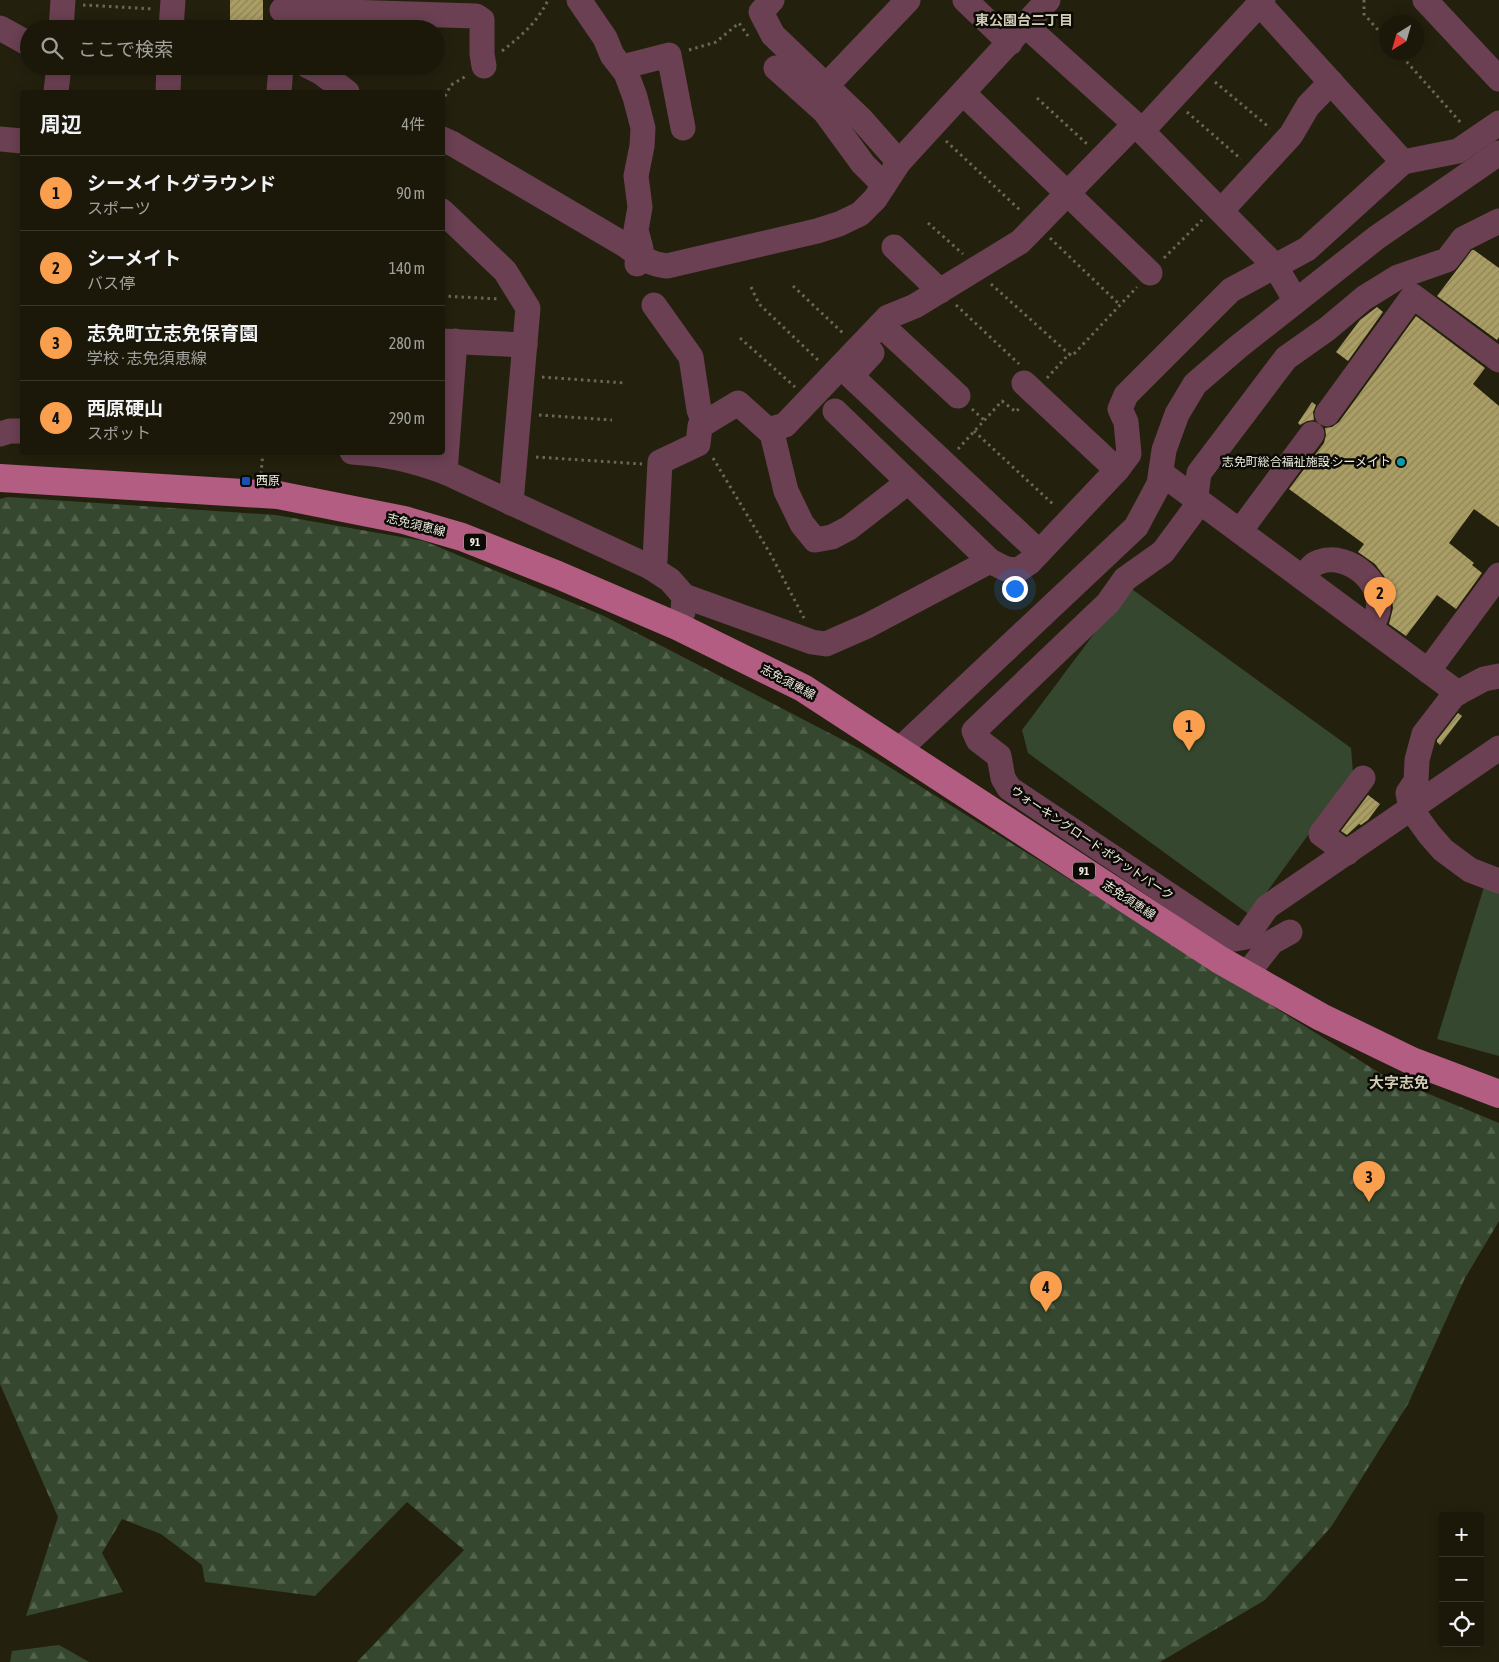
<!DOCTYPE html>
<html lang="ja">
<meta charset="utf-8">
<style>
:root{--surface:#1b180a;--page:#242113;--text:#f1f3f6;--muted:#a0a09c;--line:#39372b;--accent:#fa9f4e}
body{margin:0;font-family:"Asap Condensed","Noto Sans JP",sans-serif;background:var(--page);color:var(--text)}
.controls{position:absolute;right:15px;bottom:15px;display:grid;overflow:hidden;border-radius:5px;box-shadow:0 2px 12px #0003}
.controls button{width:45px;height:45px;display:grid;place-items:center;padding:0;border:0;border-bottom:1px solid var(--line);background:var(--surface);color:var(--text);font:25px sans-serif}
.compass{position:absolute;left:1379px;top:15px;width:45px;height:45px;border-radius:50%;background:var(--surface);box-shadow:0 2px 12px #0003;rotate:217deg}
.you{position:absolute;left:1014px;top:588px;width:18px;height:18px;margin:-12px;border:4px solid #fff;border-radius:50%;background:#1a73e8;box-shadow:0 0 0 8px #1a73e833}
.badge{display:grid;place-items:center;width:32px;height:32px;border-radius:50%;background:var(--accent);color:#111;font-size:16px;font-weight:700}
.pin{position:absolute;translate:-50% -41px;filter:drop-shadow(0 1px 2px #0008)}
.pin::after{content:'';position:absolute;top:26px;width:18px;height:15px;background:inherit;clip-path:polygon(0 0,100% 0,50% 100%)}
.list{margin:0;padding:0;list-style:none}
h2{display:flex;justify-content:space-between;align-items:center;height:65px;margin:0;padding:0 20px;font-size:21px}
h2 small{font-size:16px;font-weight:400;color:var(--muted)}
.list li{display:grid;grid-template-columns:32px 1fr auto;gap:15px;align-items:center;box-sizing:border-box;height:75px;padding:0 20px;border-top:1px solid var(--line)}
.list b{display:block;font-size:19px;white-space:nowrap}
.list p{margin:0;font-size:16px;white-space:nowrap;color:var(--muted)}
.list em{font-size:16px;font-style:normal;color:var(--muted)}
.icon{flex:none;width:28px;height:28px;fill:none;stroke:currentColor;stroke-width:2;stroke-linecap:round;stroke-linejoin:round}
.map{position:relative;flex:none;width:1499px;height:1662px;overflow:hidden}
.search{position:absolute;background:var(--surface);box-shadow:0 2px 12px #0003;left:20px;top:20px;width:425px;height:55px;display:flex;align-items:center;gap:12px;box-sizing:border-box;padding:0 18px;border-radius:28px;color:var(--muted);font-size:19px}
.panel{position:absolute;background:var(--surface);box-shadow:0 2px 12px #0003;left:20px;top:90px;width:425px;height:365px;border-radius:5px}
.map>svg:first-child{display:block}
.forest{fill:url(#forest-firs)}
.pitch{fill:#35482f}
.building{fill:url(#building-hatch)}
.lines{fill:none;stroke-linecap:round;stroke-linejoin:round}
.path{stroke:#6a6757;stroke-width:3;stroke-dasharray:2.5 4;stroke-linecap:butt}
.minor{stroke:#6a4052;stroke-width:25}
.major{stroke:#b35d83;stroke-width:28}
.culture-dot{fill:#0f9aa8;stroke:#0c0a04;stroke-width:2}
.transit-dot{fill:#1a4fb4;stroke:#0c0a04;stroke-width:2}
.labels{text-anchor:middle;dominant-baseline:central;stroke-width:5;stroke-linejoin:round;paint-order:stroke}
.shield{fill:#0c0a04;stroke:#aba99f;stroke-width:1}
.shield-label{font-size:11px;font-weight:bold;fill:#efede2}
.poi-label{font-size:12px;fill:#efede2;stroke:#0c0a04;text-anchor:end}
.street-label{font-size:12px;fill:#efede2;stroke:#0c0a04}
.neighbourhood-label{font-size:14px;font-weight:bold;fill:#d1ccb6;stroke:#0c0a04}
.quarter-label{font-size:15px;font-weight:bold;fill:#d1ccb6;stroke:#0c0a04}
</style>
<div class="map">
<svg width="1499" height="1662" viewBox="0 0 1499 1662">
<defs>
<pattern id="forest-firs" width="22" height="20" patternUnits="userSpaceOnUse" patternTransform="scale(1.25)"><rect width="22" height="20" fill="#35482f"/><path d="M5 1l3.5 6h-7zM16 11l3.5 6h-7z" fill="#53634d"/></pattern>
<pattern id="building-hatch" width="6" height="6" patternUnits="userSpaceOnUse" patternTransform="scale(1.25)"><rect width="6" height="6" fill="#ab9e64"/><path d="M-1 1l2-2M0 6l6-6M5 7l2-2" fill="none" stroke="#8d845a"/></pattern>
</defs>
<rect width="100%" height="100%" fill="#24200e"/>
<g class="forest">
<path d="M8,497L276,515L424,541L604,616L862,750L1383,1075L1499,1123V1221L1465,1278L1408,1404L1331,1527L1265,1600L1160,1662H357L464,1550L407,1502L315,1596L205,1582L202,1565L161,1534L122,1519L102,1553L123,1592L26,1616L58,1517L0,1384V499Z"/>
<path d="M59,1645L89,1662H10L12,1651Z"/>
</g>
<g class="pitch">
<path d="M1129,587L1351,748L1353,773L1250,915L1028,753L1022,730Z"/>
<path d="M1484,887L1499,888V1056L1437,1039Z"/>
</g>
<g class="building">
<rect x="230" y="0" width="33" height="29"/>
<path d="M1472,250H1474L1499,268V337L1497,340L1437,296Z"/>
<path d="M1377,307L1383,312L1348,361L1336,352L1360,320Z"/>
<path d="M1416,316L1485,368L1473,384L1499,406V527L1474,509L1449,543L1474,563L1472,565L1482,573L1456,609L1437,595L1406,636L1389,624L1393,608L1391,591L1384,576L1375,564L1358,552L1364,544L1289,489L1324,443L1326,435L1325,428L1332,427L1339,422Z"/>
<path d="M1312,402L1316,405L1313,412L1314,420L1307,421L1300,425L1298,423Z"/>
<path d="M1458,713L1462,716L1440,745L1437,742V740Z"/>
<path d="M1368,795L1380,804L1368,820L1361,825L1359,824L1347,835L1341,831Z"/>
</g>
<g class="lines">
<g class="path">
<path d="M1364,0V14L1386,39"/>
<path d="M83,5L154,9"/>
<path d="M689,50L716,42L739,23L748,36"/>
<path d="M502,51C521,36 537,23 548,0"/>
<path d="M1398,52L1462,124"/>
<path d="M1215,82L1270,128"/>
<path d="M1037,98L1087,144"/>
<path d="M442,102L451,85L468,75"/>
<path d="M1187,112L1241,159"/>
<path d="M946,141L1022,212"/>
<path d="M928,223L963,254"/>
<path d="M1050,238L1120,305"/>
<path d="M1164,258L1202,220"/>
<path d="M991,284L1069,354"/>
<path d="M793,286L845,335"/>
<path d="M751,287L759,304L819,361"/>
<path d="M442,296L499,299"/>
<path d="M956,305L1019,364"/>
<path d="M740,338L795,387"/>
<path d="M542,377L625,383"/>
<path d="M1047,378L1069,354L1072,356L1137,287"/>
<path d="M972,409L984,420"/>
<path d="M539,415L612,420"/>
<path d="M974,431L1055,506"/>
<path d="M958,449L1002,401L1016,412L1021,406"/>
<path d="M536,457L642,464"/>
<path d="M713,458L771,555L804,618"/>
<path d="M261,474L263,452"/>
</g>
<g class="minor">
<path d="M579,0L605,38L612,55L626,73L635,97L643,128L642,146L636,176L640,207L636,230L641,249L637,264"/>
<path d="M772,0L761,12L773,35L861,119L899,162"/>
<path d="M965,0L1010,43"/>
<path d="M1425,0L1499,79"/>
<path d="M1260,4L1403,162"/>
<path d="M282,10L476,16L482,20V54L484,66"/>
<path d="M1025,25L1135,124L1275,266L1296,301"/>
<path d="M0,28L29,44"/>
<path d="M61,29L63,0"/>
<path d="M171,29L173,0"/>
<path d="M308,66L320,72L347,92"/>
<path d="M622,67L669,55L683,128"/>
<path d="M776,68L825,112L863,164L884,185"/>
<path d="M826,86L908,0"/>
<path d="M56,92L59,66"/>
<path d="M168,92L169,66"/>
<path d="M279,92L281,66"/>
<path d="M963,93L1150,273"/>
<path d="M1142,131L1263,0"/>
<path d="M0,139L22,141"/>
<path d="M442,139L453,144L625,245C640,256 648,264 667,266L817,231L839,224L860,214L875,199L899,162L1048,0"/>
<path d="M442,211L505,271L528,308L511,503"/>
<path d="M1221,211L1291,135L1308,106L1331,82"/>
<path d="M1499,221L1463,239L1447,260L1398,277L1364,298L1327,329L1286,358L1199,473L1194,510L1163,552L1125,579L1108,603L974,731L978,740L999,756L1003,778L1009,788L1235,939L1246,937L1267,907L1499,748"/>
<path d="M894,247L940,291"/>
<path d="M654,305L691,357L699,410L704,423"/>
<path d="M890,333L958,396"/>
<path d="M442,341L525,345"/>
<path d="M872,353L851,376L1039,552"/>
<path d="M1024,383L1117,470"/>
<path d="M835,411L990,561"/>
<path d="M1327,414L1413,296L1499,360"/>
<path d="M771,429L786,491L802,524L815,540L832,537L849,528L908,482"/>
<path d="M0,434L10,431H22"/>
<path d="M352,452C387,454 412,460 445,472L650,567L670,580L684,596L683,612"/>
<path d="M445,472L455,341"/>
<path d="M1161,473L1458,693"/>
<path d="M1240,531L1312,434"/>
<path d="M650,567L655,560L660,462L698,444L700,426L738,403L768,430L785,425L888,317L915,306L1020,242L1135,124"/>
<path d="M1303,578C1307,572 1312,564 1319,562C1349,551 1389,585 1376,617C1374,621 1371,624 1369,627"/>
<path d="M684,596L812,642L826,644L867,626L990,561L1006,569L1018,570L1030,562L1117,470L1129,454L1126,422L1120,409L1126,395L1231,290L1307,249L1403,162L1458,151L1499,123"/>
<path d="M1428,671L1499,575"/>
<path d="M1499,676L1484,679L1454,695L1424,734L1417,760L1416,781L1408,793L1411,809L1429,834L1443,850L1470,870L1499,881"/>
<path d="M899,750L1136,527L1159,484L1164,450L1177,414L1195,384L1238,347L1376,238L1499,153"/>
<path d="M1347,853L1321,834L1363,778"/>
<path d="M1246,975L1272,942L1290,932"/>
</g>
<path class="major" d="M0,478L278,495L404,520L462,537L558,575L679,627L803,688L1220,960L1321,1017L1412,1061L1499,1094"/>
</g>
<circle class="culture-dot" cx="1401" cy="462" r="5"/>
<rect class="transit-dot" x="241" y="476" width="10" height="10" rx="2.5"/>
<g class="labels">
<g class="shield">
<rect x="464" y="533.5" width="22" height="17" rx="4"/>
<rect x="1073" y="862.5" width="22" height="17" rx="4"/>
</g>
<g class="shield-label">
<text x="475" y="542">91</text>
<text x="1084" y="871">91</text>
</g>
<g class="poi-label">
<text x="1391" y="462">志免町総合福祉施設 シーメイト</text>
<text x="256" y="481" text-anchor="start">西原</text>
</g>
<g class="street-label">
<text transform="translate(416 525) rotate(14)">志免須恵線</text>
<text transform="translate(788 682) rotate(28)">志免須恵線</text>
<text transform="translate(1092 843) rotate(34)">ウォーキングロード ポケットパーク</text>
<text transform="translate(1129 900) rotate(33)">志免須恵線</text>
</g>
<g class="neighbourhood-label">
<text x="1024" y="20">東公園台二丁目</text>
</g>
<g class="quarter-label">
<text x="1399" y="1082">大字志免</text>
</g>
</g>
</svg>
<div class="controls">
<button>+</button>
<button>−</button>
<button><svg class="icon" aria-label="locate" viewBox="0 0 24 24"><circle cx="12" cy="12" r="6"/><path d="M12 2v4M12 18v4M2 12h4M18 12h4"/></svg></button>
</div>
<svg class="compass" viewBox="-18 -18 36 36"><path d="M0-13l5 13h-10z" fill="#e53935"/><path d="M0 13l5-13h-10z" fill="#a0a09c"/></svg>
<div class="you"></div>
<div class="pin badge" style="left:1189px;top:751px">1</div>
<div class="pin badge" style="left:1380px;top:618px">2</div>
<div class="pin badge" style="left:1369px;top:1202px">3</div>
<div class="pin badge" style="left:1046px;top:1312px">4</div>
<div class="search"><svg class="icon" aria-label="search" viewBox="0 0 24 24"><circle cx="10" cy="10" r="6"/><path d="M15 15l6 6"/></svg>ここで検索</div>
<section class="panel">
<h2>周辺<small>4件</small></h2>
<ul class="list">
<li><span class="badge">1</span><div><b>シーメイトグラウンド</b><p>スポーツ</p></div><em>90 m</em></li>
<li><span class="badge">2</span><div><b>シーメイト</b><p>バス停</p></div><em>140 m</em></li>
<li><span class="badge">3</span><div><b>志免町立志免保育園</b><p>学校 · 志免須恵線</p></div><em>280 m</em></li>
<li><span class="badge">4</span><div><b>西原硬山</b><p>スポット</p></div><em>290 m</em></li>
</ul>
</section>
</div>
